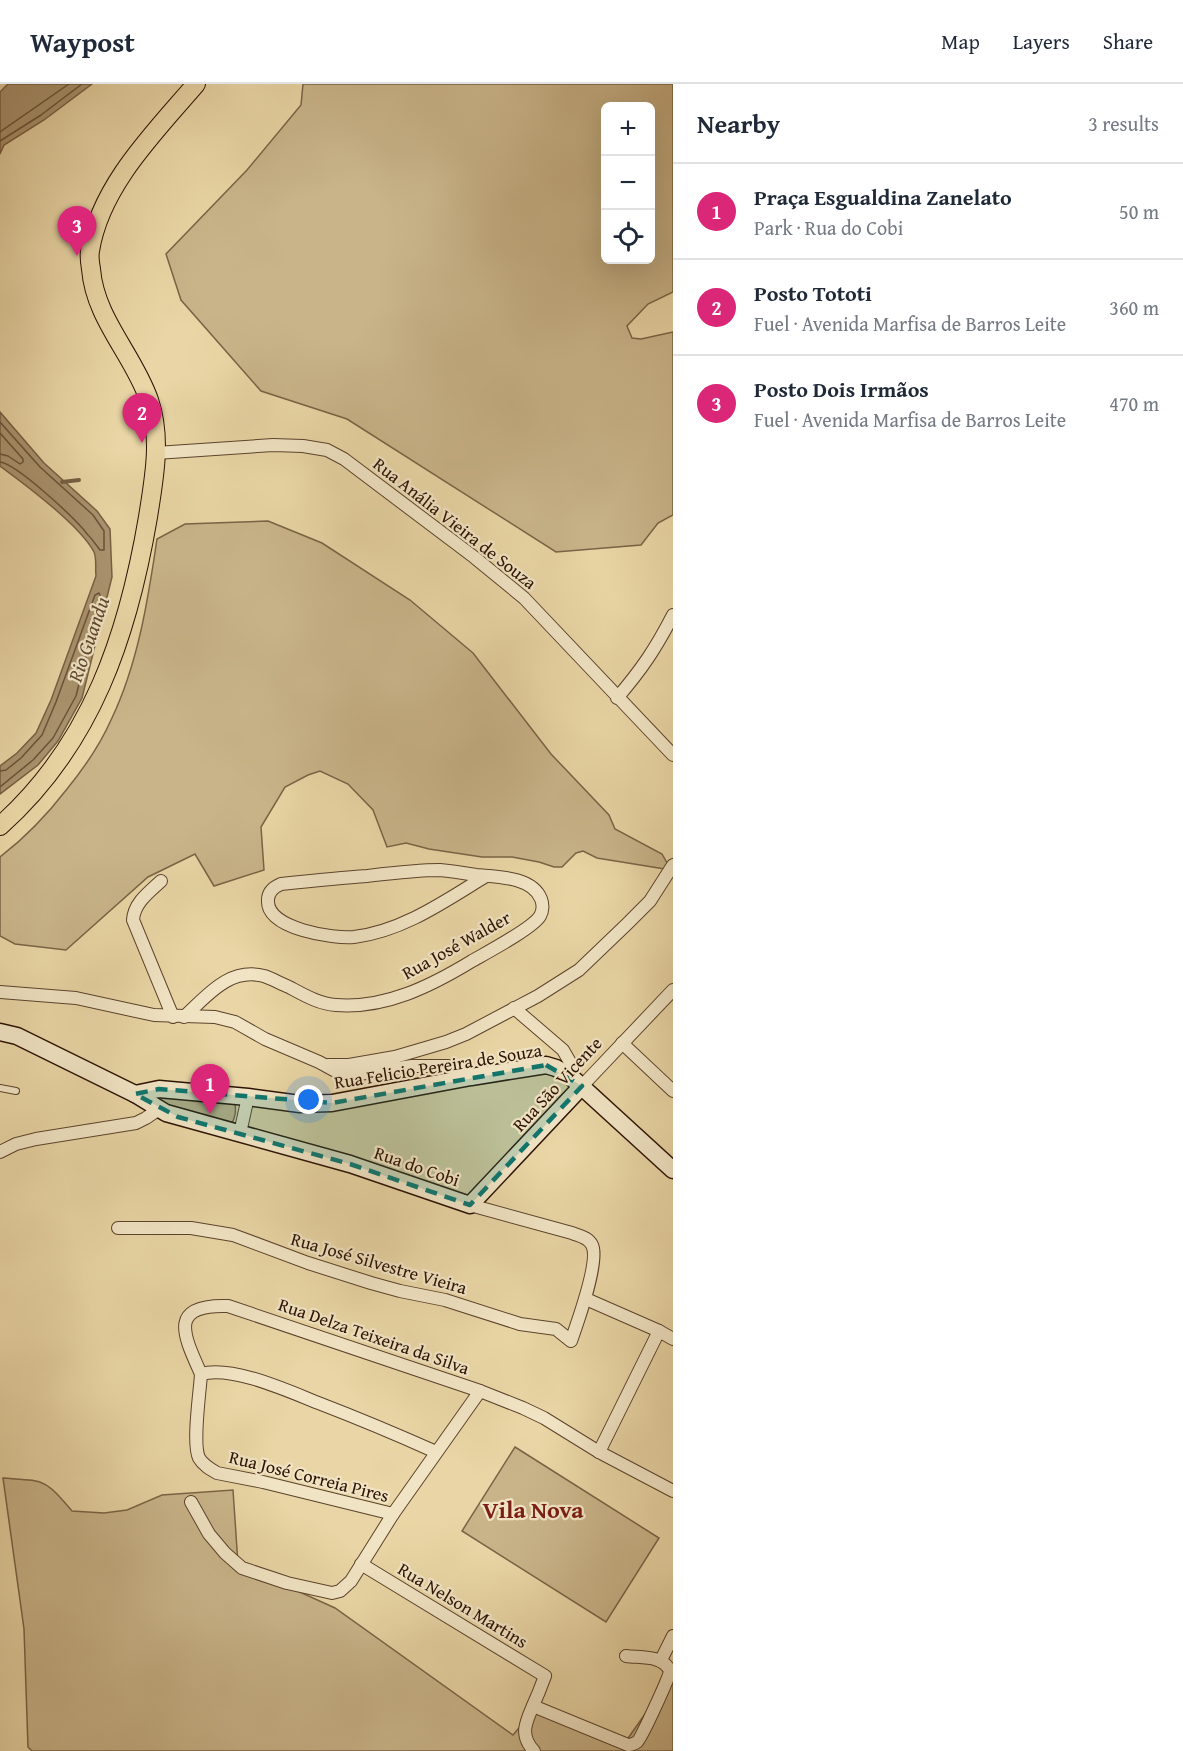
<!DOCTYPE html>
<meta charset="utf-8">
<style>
:root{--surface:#fff;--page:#f6f6f7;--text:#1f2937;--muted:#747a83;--line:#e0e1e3;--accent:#db2777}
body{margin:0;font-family:"Gentium Book Plus",serif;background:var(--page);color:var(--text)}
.controls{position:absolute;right:18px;top:18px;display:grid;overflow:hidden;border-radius:9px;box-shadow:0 6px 24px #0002}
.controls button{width:54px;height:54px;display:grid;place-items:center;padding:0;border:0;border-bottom:2px solid var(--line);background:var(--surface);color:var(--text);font:30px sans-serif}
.you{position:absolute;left:309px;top:1016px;width:21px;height:21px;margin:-15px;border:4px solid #fff;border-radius:50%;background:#1a73e8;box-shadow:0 0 0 9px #1a73e833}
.badge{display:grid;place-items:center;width:39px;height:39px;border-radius:50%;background:var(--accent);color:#fff;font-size:20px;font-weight:700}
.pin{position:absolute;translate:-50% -50px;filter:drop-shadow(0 2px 3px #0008)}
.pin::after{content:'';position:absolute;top:32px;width:21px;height:18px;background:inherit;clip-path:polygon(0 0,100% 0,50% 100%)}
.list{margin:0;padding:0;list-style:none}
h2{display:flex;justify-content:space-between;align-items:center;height:78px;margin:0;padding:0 24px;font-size:26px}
h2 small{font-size:20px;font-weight:400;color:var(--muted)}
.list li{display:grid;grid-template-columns:39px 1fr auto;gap:18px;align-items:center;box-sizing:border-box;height:96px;padding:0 24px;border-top:2px solid var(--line)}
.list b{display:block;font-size:22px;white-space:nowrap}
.list p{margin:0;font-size:20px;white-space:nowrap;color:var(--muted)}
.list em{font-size:20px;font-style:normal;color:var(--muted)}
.icon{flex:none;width:33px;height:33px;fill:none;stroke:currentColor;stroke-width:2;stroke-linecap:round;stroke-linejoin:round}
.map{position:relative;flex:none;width:673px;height:1667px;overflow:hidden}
header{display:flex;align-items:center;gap:36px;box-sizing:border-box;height:84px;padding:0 30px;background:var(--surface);border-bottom:2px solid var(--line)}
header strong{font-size:28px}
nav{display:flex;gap:33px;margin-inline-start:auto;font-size:21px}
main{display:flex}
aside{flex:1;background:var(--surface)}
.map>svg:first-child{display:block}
.green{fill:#c9b489;stroke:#7a6346;stroke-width:1.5;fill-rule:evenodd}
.water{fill:#a9936e;stroke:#775f43;stroke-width:1.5}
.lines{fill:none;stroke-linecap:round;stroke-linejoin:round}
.shore{stroke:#6a5238;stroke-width:1.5}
.stream{stroke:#775f43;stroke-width:4}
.service-casing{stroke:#5b432c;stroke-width:8}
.minor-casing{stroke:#5b432c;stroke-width:14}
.secondary-casing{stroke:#2c1203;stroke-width:19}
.primary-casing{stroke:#2c1203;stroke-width:20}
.service{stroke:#f1e4c4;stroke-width:6}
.minor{stroke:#f1e4c4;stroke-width:12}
.secondary{stroke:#f1e4c4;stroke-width:16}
.primary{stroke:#e9d5a5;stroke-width:18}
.marked{fill:#0f766e;fill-opacity:0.2;stroke:#0f766e;stroke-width:4.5;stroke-dasharray:12 8;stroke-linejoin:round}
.labels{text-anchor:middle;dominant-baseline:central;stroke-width:4.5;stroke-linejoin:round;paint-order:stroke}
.street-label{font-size:18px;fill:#2c1203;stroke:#f1e4c4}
.water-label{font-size:20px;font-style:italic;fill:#5e462e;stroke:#f1e4c4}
.district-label{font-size:24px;font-weight:bold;fill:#7a1f14;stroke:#f1e4c4}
</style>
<header>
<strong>Waypost</strong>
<nav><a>Map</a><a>Layers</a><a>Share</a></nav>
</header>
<main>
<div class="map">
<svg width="673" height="1667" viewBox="0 0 673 1667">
<rect width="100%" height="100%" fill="#e9d5a5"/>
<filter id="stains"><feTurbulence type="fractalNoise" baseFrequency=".00333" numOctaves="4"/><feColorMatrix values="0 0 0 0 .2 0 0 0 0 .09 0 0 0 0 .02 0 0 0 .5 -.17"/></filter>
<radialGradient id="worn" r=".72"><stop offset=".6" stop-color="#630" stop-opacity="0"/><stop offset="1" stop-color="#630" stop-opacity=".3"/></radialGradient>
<g class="green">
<path d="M303,0H673V208L648,220L627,242L632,254L641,255L673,248V431L658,439L641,461L556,468L347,335L261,307L181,216L166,170L247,86L301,21ZM606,22H650V176H606Z"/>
<path d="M268,437L322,459L410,516L473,569L551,670L609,731L615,745L662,770L671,786L597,774L583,767L576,769L562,783H554L539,778L512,773H482L429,765L406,759L387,763L373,726L348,700L320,687L308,691L285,703L261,743L264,786L214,802L195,770L148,793L66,866L15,860L0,852V773C26,753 47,731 67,705C84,684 100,661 111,636C138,580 148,516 157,455L185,440Z"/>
<path d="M159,1012L234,1017C237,1025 235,1034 231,1041L169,1025L155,1014Z"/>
<path d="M515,1363L659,1454L606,1538L462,1447Z"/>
<path d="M3,1394C45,1397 44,1394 72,1427L104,1429L127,1426L162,1411L233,1406L238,1480L335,1524L513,1651L534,1626L624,1660L671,1593H673V1667H32L28,1663L24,1545Z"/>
</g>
<g class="water">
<path d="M8,0H92L44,36L4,61L0,70V8Z"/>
<path d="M0,328L44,379L97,427L110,445L112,493L82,614L58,657L38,681L0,710V682L17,669L36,649L51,616L96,492C95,485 97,475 94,468C80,441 26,401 0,382Z"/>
</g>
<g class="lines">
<g class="shore">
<path d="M0,48L69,0"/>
<path d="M0,57L41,31L82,0"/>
<path d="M0,338L40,383L93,431L104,447V466H100C96,461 93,456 88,451C76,435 17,380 0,378"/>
<path d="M0,349L23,375V378L20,380L8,372L0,370"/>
<path d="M0,687L6,686L21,674L42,651L56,618L95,511L99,509L101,513L76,612L53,654L33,676L0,703"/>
</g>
<path class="stream" d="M62,398L79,396"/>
<defs>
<path id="service" d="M0,1004L16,1007"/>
<g id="minor">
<path d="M156,369L273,361L303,362L327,366L344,375L474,473L524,514L673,671"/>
<path d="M617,614C642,585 656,564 673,531"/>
<path d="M161,797C149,808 134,819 133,836L173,933"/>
<path d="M0,908L76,914L154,931L215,933L235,938L265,955L319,978L341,990H359L412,982H448L459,985L471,993"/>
<path d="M514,924L563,966L571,980L570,992"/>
<path d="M184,933C207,912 229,883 264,892C273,895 281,900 289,903C304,911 319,920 336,921C385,925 431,902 472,877C486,869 533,844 540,832C543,827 543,820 541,815C532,792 496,793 476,791C464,789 452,787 440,786C416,786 392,789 367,792C339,794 310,797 281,800C274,803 268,808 268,816C266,845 334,855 354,853C403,847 445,817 486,792"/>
<path d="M622,959L673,1007"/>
<path d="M328,981H349L395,973L446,958L466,950L538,912L579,886L627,840L650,817L673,781"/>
<path d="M582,1002L673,906"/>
<path d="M240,1049L248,1013"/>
<path d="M0,1068L16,1060L36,1055L136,1039L146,1034L159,1025"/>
<path d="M118,1144H191L233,1151L308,1179L371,1199L400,1207L445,1216L520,1240L556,1245L571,1257C577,1240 600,1176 592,1161C588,1153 579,1152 572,1149L470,1121"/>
<path d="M586,1215L659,1247L673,1255"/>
<path d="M201,1290C183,1250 168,1220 228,1222L480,1307L523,1324L544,1334L599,1368L673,1407"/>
<path d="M201,1290C200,1308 192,1359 199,1374C203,1381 210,1385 217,1389L263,1398L393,1430"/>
<path d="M201,1290C233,1281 290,1308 321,1320C360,1335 398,1351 436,1368"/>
<path d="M599,1368L659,1247"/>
<path d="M191,1418L209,1450L225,1469L242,1484L287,1499L332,1509L340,1507L351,1497L393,1430L480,1307"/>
<path d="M361,1480L545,1592C541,1603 537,1613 532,1624C525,1640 520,1652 534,1667"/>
<path d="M661,1576L673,1552"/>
<path d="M533,1622L628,1661C631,1661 634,1660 637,1658C641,1655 669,1594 670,1587C663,1571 642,1574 626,1572"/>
</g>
<g id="secondary">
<path d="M0,948L17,952L135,1010L166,1029L350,1080L470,1121L582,1002"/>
<path d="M135,1010L159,1005L248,1013L300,1020L332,1019L471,993L546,981L556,984L570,992L673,1086"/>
</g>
<path id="primary" d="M0,742C92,660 128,551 148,433C154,395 162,354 149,316C133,270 95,235 91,185C90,179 89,172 90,167C100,102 155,48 196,0"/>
</defs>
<use href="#service" class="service-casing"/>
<use href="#minor" class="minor-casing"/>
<use href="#secondary" class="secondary-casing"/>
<use href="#primary" class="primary-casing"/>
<use href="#service" class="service"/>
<use href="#minor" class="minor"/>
<use href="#secondary" class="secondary"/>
<use href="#primary" class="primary"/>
</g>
<path class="marked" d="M546,981L582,1002L470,1121L350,1080L178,1033L135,1010L159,1005L332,1019Z"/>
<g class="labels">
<g class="street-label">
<text transform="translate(455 439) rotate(38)">Rua Anália Vieira de Souza</text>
<text transform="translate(456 861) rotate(-29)">Rua José Walder</text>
<text transform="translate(438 982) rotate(-9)">Rua Felicio Pereira de Souza</text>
<text transform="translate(557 1000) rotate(-47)">Rua São Vicente</text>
<text transform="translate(417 1082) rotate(19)">Rua do Cobi</text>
<text transform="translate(379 1179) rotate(16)">Rua José Silvestre Vieira</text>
<text transform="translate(374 1252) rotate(19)">Rua Delza Teixeira da Silva</text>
<text transform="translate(309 1392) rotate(14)">Rua José Correia Pires</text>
<text transform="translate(463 1521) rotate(31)">Rua Nelson Martins</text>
</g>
<g class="water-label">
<text transform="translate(88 555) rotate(-71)">Rio Guandu</text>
</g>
<g class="district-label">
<text x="533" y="1425">Vila Nova</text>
</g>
</g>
<rect width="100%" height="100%" filter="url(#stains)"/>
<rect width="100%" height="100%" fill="url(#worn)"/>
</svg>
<div class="controls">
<button>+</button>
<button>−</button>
<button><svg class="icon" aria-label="locate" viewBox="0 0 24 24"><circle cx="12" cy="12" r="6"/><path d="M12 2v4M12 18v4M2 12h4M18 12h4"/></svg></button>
</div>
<div class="you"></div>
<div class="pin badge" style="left:210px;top:1030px">1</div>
<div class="pin badge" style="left:142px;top:359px">2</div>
<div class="pin badge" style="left:77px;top:172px">3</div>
</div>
<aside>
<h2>Nearby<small>3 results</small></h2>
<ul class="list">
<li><span class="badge">1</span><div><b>Praça Esgualdina Zanelato</b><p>Park · Rua do Cobi</p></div><em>50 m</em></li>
<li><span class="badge">2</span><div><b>Posto Tototi</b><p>Fuel · Avenida Marfisa de Barros Leite</p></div><em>360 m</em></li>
<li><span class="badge">3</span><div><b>Posto Dois Irmãos</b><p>Fuel · Avenida Marfisa de Barros Leite</p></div><em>470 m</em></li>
</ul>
</aside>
</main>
